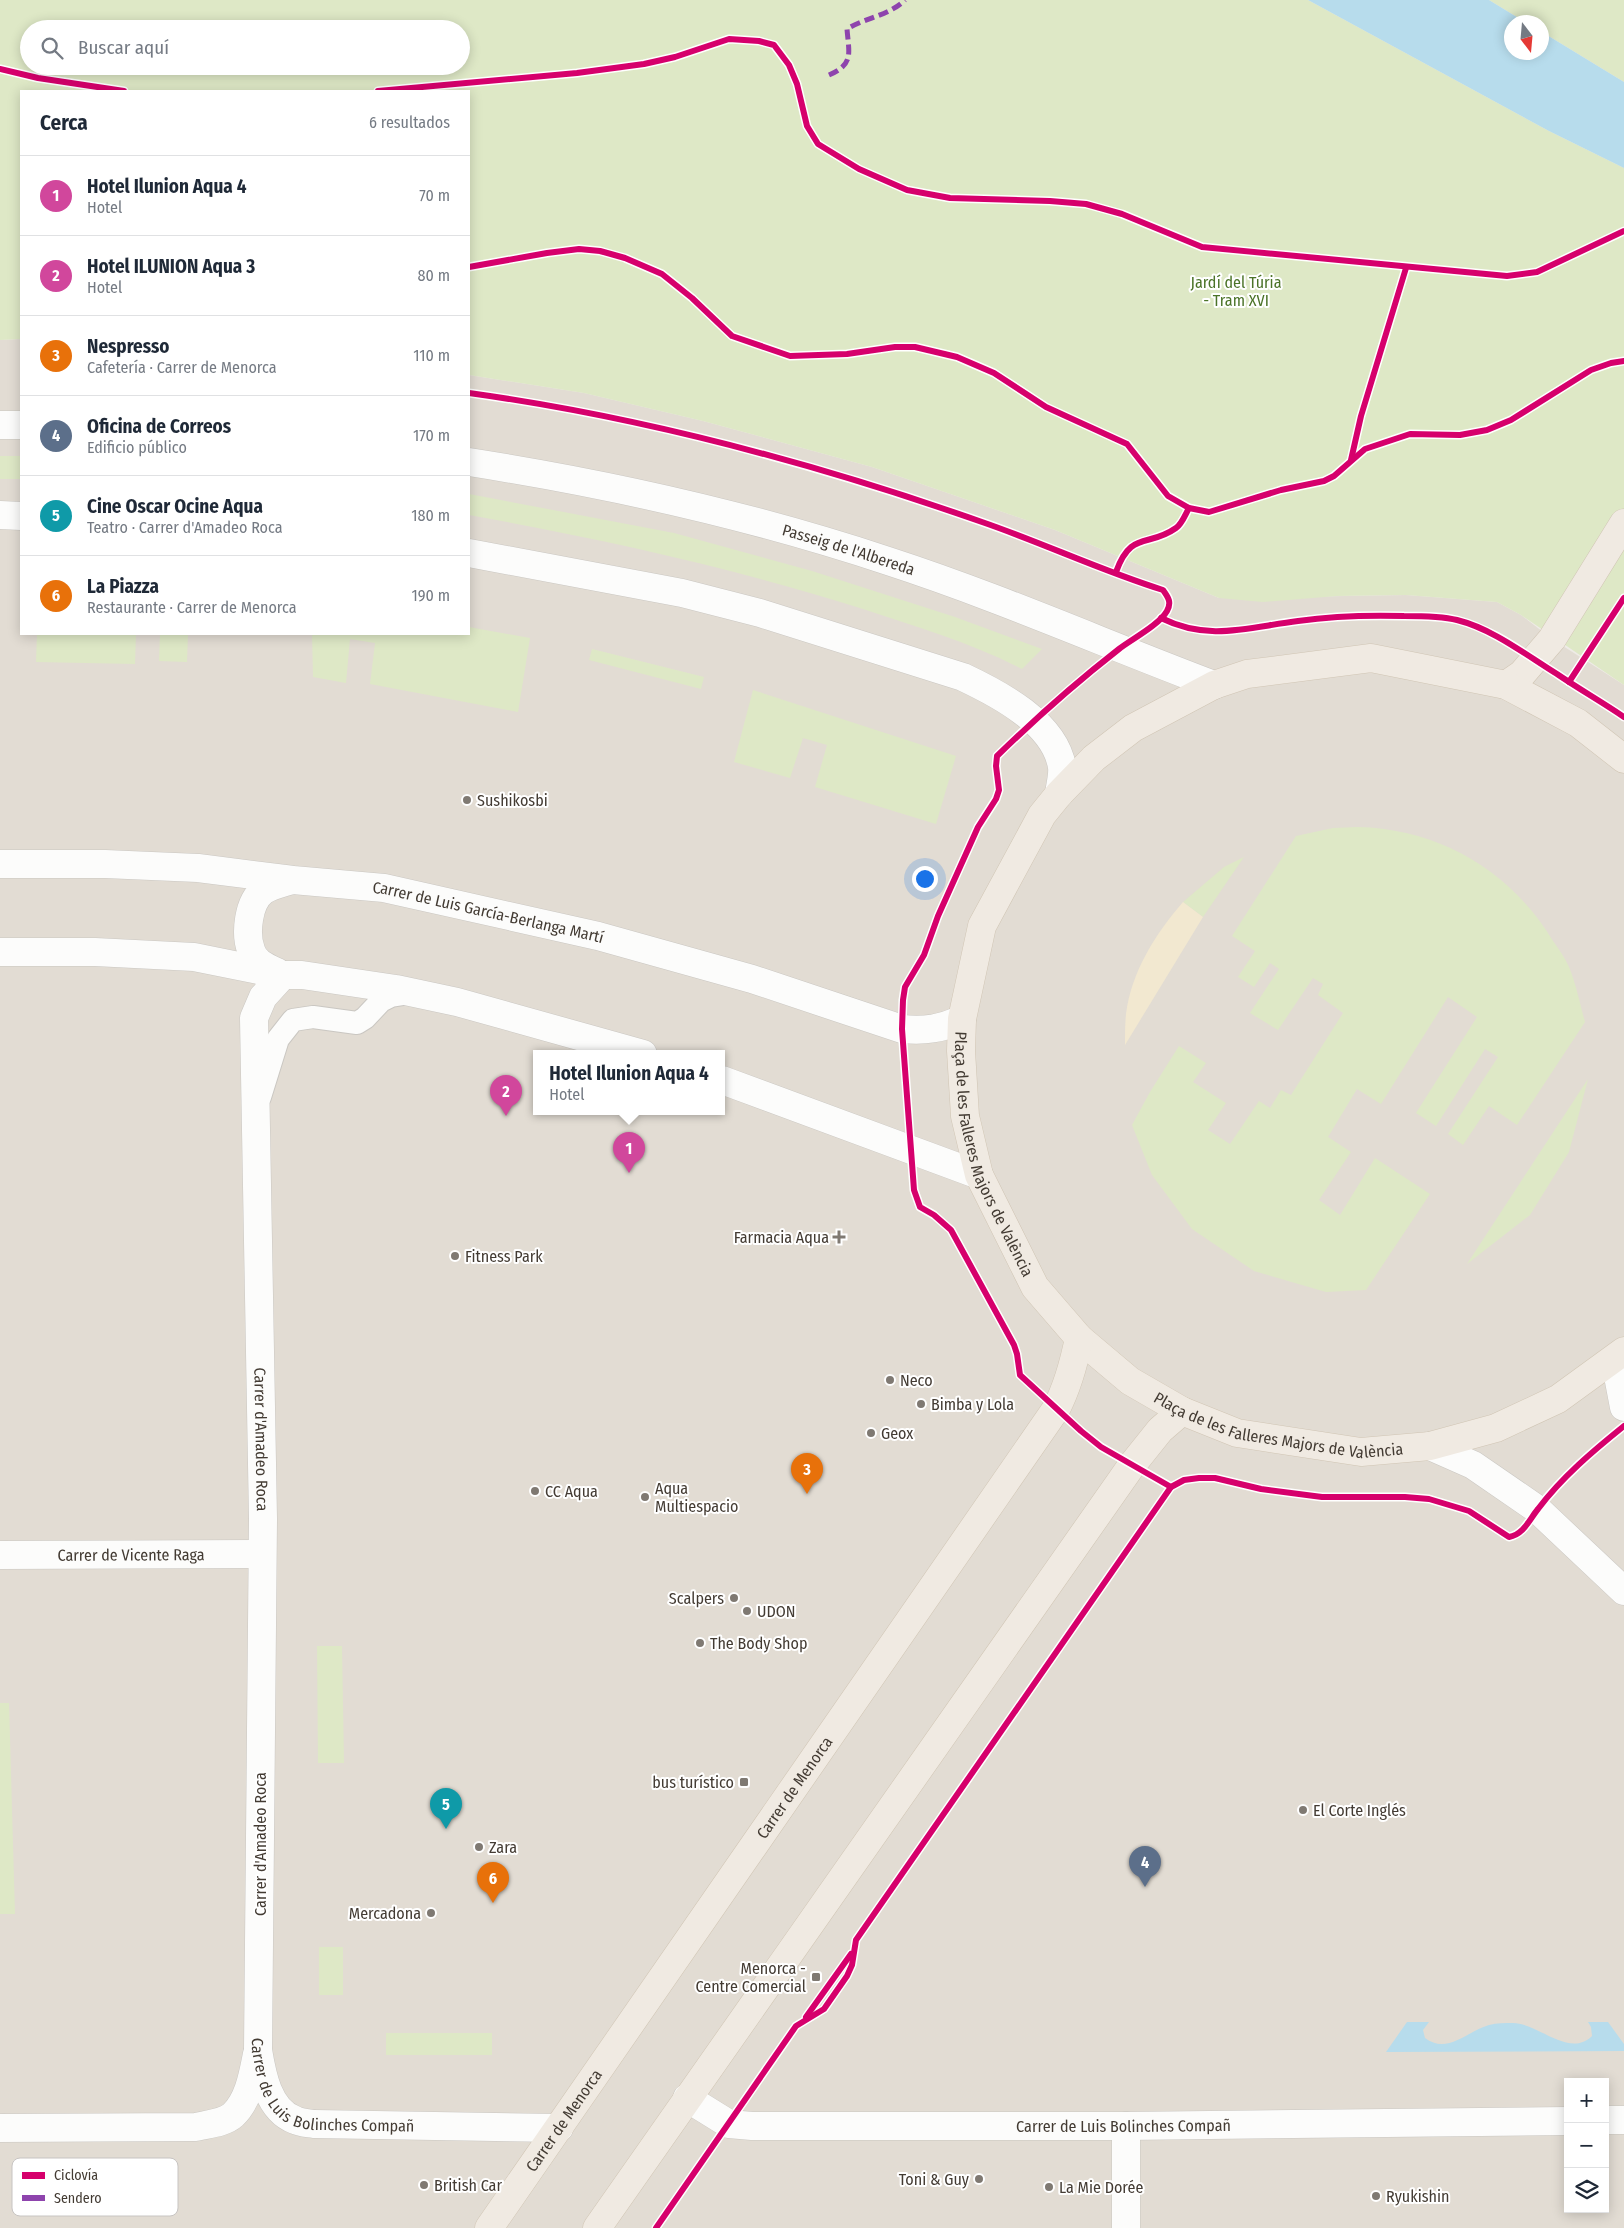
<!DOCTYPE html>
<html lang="es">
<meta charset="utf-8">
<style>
:root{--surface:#fff;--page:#f6f6f7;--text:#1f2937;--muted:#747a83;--line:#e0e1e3;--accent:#d93025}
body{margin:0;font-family:"Fira Sans Condensed",sans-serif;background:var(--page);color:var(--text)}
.controls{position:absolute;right:15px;bottom:15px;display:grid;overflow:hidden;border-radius:0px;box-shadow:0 2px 12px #0003}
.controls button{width:45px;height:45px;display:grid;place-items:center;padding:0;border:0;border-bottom:1px solid var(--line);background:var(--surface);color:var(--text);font:25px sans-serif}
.compass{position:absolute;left:1504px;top:15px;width:45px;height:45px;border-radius:50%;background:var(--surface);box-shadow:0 2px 12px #0003;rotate:164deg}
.you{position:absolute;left:924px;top:878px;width:18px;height:18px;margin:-12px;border:4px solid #fff;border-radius:50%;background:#1a73e8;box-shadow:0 0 0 8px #1a73e833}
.badge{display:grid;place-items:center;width:32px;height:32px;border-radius:50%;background:var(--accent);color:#fff;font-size:16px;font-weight:700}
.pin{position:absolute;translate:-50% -41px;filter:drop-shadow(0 1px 2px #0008)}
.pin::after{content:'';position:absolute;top:26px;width:18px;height:15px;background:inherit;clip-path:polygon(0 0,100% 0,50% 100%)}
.popup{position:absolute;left:533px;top:1050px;width:192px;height:65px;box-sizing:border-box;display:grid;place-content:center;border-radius:0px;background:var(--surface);filter:drop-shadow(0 1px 4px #0005);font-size:16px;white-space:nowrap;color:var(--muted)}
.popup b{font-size:19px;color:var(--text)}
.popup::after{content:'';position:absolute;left:50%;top:100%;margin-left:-10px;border:10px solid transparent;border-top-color:var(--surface)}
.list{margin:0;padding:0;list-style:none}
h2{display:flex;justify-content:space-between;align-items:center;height:65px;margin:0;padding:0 20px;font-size:21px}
h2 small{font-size:16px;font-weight:400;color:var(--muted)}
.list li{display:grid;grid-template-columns:32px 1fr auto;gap:15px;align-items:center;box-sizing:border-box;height:80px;padding:0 20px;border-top:1px solid var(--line)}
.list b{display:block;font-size:19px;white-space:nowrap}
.list p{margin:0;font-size:16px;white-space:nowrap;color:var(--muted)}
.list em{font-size:16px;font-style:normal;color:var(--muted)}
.icon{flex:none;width:28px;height:28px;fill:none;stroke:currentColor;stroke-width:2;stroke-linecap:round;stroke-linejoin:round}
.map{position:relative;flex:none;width:1624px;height:2228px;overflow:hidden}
.search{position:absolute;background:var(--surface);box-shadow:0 2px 12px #0003;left:20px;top:20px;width:450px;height:55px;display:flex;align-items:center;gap:12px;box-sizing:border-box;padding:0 18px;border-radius:28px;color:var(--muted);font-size:19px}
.panel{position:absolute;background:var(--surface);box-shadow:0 2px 12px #0003;left:20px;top:90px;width:450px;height:545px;border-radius:0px}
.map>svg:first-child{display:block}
.residential{fill:#e2dcd3;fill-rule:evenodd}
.green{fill:#dee8c6;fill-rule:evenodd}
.sand{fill:#f2e8d0}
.water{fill:#b7dcec}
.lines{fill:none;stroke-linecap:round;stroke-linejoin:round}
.service-casing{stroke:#cac7c2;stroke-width:24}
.minor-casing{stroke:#cac7c2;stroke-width:29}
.tertiary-casing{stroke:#cac7c2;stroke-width:29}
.primary-casing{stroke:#d0c5b4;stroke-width:29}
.service{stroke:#fcfcfb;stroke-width:22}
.minor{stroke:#fcfcfb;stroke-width:28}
.tertiary{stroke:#fcfcfb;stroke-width:28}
.primary{stroke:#f0eae2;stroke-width:28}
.quiet{stroke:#8e44ad;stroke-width:5;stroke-dasharray:10 5;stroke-linecap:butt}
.cycleway-casing{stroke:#fff;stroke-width:9}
.cycleway{stroke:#d6006c;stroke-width:6}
.poi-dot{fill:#7f7972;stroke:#fff;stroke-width:2}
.labels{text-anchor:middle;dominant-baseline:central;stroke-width:4;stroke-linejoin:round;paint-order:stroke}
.park-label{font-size:16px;fill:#4b7328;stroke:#fff}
.street-label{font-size:16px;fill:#433b33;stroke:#fff}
.poi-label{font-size:16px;fill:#433b33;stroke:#fff;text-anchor:start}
.key{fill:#fff;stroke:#c7c4c2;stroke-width:1}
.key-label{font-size:14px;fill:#433b33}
</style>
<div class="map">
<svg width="1624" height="2228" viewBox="0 0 1624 2228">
<rect width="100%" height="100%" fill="#eeebe6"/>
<path class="residential" d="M21,339V634H469V375L584,393L703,421L872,467L1055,530L1219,598L1406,595L1497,602L1521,615L1552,639L1624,685V2228H0V340ZM536,1054H722V1112H536ZM1568,2082H1605V2209H1568Z"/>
<g class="green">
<path d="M0,0H1308L1549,131L1624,168V685L1521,615L1497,602L1406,595L1337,596L1263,602L1219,598L1055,530L872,467L703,421L584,393L469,375V91H21V339L0,340ZM29,29H461V66H29Z"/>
<path d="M1489,0H1624V82L1542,32V22H1525Z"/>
<rect x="0" y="456" width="21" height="23"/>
<path d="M469,494L674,533L812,571L955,617L1042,649L1022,669C972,643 917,627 863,609C734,568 602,539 469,515Z"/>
<path d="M469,627L530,638L518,712L370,684L375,643L350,639L346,683L313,677L312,634H469Z"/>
<path d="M37,634H136L135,664L36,662Z"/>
<path d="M160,634H188L187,662L159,661Z"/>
<path d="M592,649L704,677L701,689L589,660Z"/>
<path d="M753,690L956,756L936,824L815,787L827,745L803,738L790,778L734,762Z"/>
<path d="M1358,827C1440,829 1511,871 1553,941C1559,949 1565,958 1569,967C1576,984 1580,1004 1585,1022L1517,1125L1489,1106L1463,1145L1448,1134L1498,1057L1485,1049L1436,1126L1416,1113L1477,1017L1448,997L1381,1104L1357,1089L1328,1137L1351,1152L1319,1200L1340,1215L1375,1158L1430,1194L1366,1290L1326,1292L1254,1271L1192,1229L1152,1175L1132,1125L1150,1092L1179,1046L1206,1063L1193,1082L1226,1103L1208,1130L1230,1144L1259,1101L1270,1108L1281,1090L1291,1095L1343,1013L1318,995L1323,984L1313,978L1278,1030L1250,1013L1279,969L1270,963L1254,987L1238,977L1255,951L1232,936L1296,836L1333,828Z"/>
<path d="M1244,857L1203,917L1183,902L1224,867Z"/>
<path d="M1588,1079L1569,1152L1530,1215L1467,1264Z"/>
<path d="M317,1646H342L344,1763H318Z"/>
<path d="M0,1703H9L15,1914H0Z"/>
<rect x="319" y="1947" width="24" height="48"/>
<rect x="386" y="2033" width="106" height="22"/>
</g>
<path class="sand" d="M1183,902L1203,917L1125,1045C1125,1035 1125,1024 1126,1014C1131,972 1156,933 1183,902Z"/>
<g class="water">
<path d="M1308,0H1489L1525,22H1512V52H1542V32L1624,82V168L1549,131Z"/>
<path d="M1407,2022H1429L1423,2030L1425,2038C1447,2055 1468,2031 1489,2025C1497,2023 1505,2023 1512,2023C1537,2022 1569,2059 1592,2036L1591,2027L1588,2022H1608L1624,2044V2051L1386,2052Z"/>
</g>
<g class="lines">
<defs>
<path id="service" d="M260,1097L278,1039L293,1020L313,1017L357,1023L365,1018L381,1001L391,996L410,993"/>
<g id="minor">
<path id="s1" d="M0,864H105L198,868L293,880L384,888L598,936L752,979L902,1029C925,1031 941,1029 962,1019"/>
<path d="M0,952H95L194,957L283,975H302L396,989L457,1002L643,1054"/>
<path d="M277,972C266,967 254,962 251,950C245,934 248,902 263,891C270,886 283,883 292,880"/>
<path id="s2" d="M283,975L263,997L254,1018L263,1519L258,2050C262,2074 268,2110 295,2120C301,2123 308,2123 314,2124L559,2128"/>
<path d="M722,1080L979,1175"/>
<path id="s3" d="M0,1555L262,1554"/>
<path id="s4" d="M687,2098L729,2124L752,2126H1126L1568,2121"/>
<path d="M1605,2120H1624"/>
<path d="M1126,2126V2228"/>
<path d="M0,2128L196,2127C208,2124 224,2123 233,2115C249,2100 253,2074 257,2054"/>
</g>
<g id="tertiary">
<path d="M0,425H21"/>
<path id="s5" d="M469,462C610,484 752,516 888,561C999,597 1105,644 1214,685"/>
<path d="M0,515L21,516"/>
<path d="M469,553L682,593L760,613L963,677C999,694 1055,723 1062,767C1063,775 1060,786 1059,794"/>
<path d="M1615,1360L1624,1407"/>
<path d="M1430,1446L1473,1465L1537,1509L1624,1591"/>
</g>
<g id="primary">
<path d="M1506,685L1522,674L1552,639L1624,523"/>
<path id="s6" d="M1624,759L1578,723L1506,685L1371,658L1247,674L1214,685L1133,728L1094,758L1059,794L1042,815L982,926L962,1019L961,1051L965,1116L979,1175L1035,1287L1079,1338L1130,1381L1182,1411L1237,1433L1361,1452L1430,1446L1496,1428L1558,1399L1624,1351"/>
<path id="s7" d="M489,2228L1056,1409C1068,1386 1074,1363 1079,1338"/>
<path d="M597,2228L1132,1465L1160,1430L1182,1411"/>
</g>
</defs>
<use href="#service" class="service-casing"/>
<use href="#minor" class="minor-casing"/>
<use href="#tertiary" class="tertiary-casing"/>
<use href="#primary" class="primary-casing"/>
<use href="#service" class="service"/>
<use href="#minor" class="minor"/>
<use href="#tertiary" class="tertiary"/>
<use href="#primary" class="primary"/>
<path class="quiet" d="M829,75C854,64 849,54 847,29C865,18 890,15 905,0"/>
<defs>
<g id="cycleway">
<path d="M0,69L38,78L124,91"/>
<path d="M378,91L577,73L644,64L675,57L729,39L759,41L774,45L789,65L797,84L807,126L818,144L859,169L907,190L950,198L1050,201L1086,204L1122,214L1202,247L1507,276L1537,272L1624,231"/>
<path d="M469,267L547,253L579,249L600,251L625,258L662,274L692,298L732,336L790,356L847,354L895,347H915L957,357L994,373L1046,407L1127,444L1168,496L1189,508L1209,512L1281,490L1324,481L1334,476L1365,449L1410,434L1460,435L1487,430L1511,420L1591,370L1611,363L1624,361"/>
<path d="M469,393C642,417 817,464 982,522C1043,543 1102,571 1163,590C1168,597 1172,602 1167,611C1159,625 1132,639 1119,649C1078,681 1035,719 997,756L996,766L999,790L996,799L978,827L938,916L924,955L905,987L903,1000L902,1029L914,1190L920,1207L934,1215L951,1230L1014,1345L1017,1354L1020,1375L1081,1431L1101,1447L1171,1487"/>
<path d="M1351,460L1361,416L1406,268"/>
<path d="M1116,572C1131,530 1148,548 1176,528C1182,524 1185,515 1189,508"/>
<path d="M1161,618C1209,642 1249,627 1298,621C1333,616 1369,615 1404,616C1421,616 1441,616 1457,620C1493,629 1526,655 1557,674C1579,689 1602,702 1624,717"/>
<path d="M1569,682L1624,598"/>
<path d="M806,2017L851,1954"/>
<path d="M656,2228L796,2026L824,2009L847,1976L852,1965L856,1940L1171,1487L1184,1480L1199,1478H1215L1261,1489L1322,1497H1405L1429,1499L1469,1511L1509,1537C1524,1534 1529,1520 1538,1509C1562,1477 1593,1451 1624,1426"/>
</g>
</defs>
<use href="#cycleway" class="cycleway-casing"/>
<use href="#cycleway" class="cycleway"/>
</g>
<g class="poi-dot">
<circle cx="467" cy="800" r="5"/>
<path d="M836.5 1229.5h5v5h5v5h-5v5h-5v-5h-5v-5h5z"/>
<circle cx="455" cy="1256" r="5"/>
<circle cx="890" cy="1380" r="5"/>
<circle cx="921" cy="1404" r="5"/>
<circle cx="871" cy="1433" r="5"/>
<circle cx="535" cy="1491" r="5"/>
<circle cx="645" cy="1497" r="5"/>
<circle cx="734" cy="1598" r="5"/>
<circle cx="747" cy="1611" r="5"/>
<circle cx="700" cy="1643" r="5"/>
<rect x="739" y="1777" width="10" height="10" rx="2.5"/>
<circle cx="1303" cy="1810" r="5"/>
<circle cx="479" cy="1847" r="5"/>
<circle cx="431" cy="1913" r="5"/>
<rect x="811" y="1972" width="10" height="10" rx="2.5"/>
<circle cx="979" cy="2179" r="5"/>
<circle cx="424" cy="2185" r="5"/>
<circle cx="1049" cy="2187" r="5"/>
<circle cx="1376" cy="2196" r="5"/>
</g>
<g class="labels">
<g class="park-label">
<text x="1236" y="282">Jardí del Túria<tspan x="1236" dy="18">- Tram XVI</tspan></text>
</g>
<g class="street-label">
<text stroke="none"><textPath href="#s5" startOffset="390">Passeig de l'Albereda</textPath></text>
<text stroke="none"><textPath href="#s1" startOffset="492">Carrer de Luis García-Berlanga Martí</textPath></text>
<text stroke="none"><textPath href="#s6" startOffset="1018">Plaça de les Falleres Majors de València</textPath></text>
<text stroke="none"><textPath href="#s6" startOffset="1452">Plaça de les Falleres Majors de València</textPath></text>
<text stroke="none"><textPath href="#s2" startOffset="474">Carrer d'Amadeo Roca</textPath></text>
<text stroke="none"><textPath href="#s3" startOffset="131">Carrer de Vicente Raga</textPath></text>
<text stroke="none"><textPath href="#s7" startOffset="536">Carrer de Menorca</textPath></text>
<text transform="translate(260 1844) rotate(-90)">Carrer d'Amadeo Roca</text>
<text stroke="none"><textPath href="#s2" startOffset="1180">Carrer de Luis Bolinches Compañ</textPath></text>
<text stroke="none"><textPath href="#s7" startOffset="131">Carrer de Menorca</textPath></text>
<text stroke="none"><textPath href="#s4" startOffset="444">Carrer de Luis Bolinches Compañ</textPath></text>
</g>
<g class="poi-label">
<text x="477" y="800">Sushikosbi</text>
<text x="829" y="1237" text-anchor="end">Farmacia Aqua</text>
<text x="465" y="1256">Fitness Park</text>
<text x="900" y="1380">Neco</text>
<text x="931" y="1404">Bimba y Lola</text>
<text x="881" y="1433">Geox</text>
<text x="655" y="1488">Aqua<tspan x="655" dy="18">Multiespacio</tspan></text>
<text x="545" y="1491">CC Aqua</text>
<text x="724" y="1598" text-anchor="end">Scalpers</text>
<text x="757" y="1611">UDON</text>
<text x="710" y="1643">The Body Shop</text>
<text x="734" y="1782" text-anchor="end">bus turístico</text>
<text x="1313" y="1810">El Corte Inglés</text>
<text x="489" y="1847">Zara</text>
<text x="421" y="1913" text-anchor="end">Mercadona</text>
<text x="806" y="1968" text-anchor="end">Menorca -<tspan x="806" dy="18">Centre Comercial</tspan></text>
<text x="969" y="2179" text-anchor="end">Toni &amp; Guy</text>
<text x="434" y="2185">British Car</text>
<text x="1059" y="2187">La Mie Dorée</text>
<text x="1386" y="2196">Ryukishin</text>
</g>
</g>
<rect x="12" y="2158" width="166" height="58" rx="8" class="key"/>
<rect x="22" y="2172" width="23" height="7" fill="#d6006c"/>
<rect x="22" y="2195" width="23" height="6" fill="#8e44ad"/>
<g class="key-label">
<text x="54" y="2180">Ciclovía</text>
<text x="54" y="2203">Sendero</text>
</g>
</svg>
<div class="controls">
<button>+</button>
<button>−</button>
<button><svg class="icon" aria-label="layers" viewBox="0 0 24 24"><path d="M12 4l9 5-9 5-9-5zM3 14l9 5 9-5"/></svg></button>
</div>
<svg class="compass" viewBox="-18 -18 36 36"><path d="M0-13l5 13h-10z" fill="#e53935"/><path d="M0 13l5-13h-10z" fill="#747a83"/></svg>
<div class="you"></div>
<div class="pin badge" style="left:629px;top:1173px;background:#d1479c">1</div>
<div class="popup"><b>Hotel Ilunion Aqua 4</b>Hotel</div>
<div class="pin badge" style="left:506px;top:1116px;background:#d1479c">2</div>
<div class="pin badge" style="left:807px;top:1494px;background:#e8710a">3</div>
<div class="pin badge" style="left:1145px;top:1887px;background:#5c6f8a">4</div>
<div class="pin badge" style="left:446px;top:1829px;background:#0f9aa8">5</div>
<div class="pin badge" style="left:493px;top:1903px;background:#e8710a">6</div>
<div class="search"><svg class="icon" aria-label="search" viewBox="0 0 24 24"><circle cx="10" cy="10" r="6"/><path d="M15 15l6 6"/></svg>Buscar aquí</div>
<section class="panel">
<h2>Cerca<small>6 resultados</small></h2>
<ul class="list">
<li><span class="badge" style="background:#d1479c">1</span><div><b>Hotel Ilunion Aqua 4</b><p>Hotel</p></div><em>70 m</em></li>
<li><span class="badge" style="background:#d1479c">2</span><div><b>Hotel ILUNION Aqua 3</b><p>Hotel</p></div><em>80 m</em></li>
<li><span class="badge" style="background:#e8710a">3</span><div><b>Nespresso</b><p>Cafetería · Carrer de Menorca</p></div><em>110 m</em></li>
<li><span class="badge" style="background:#5c6f8a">4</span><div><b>Oficina de Correos</b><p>Edificio público</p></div><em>170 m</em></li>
<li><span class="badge" style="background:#0f9aa8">5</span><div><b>Cine Oscar Ocine Aqua</b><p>Teatro · Carrer d'Amadeo Roca</p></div><em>180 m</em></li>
<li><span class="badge" style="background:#e8710a">6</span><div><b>La Piazza</b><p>Restaurante · Carrer de Menorca</p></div><em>190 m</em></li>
</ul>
</section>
</div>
